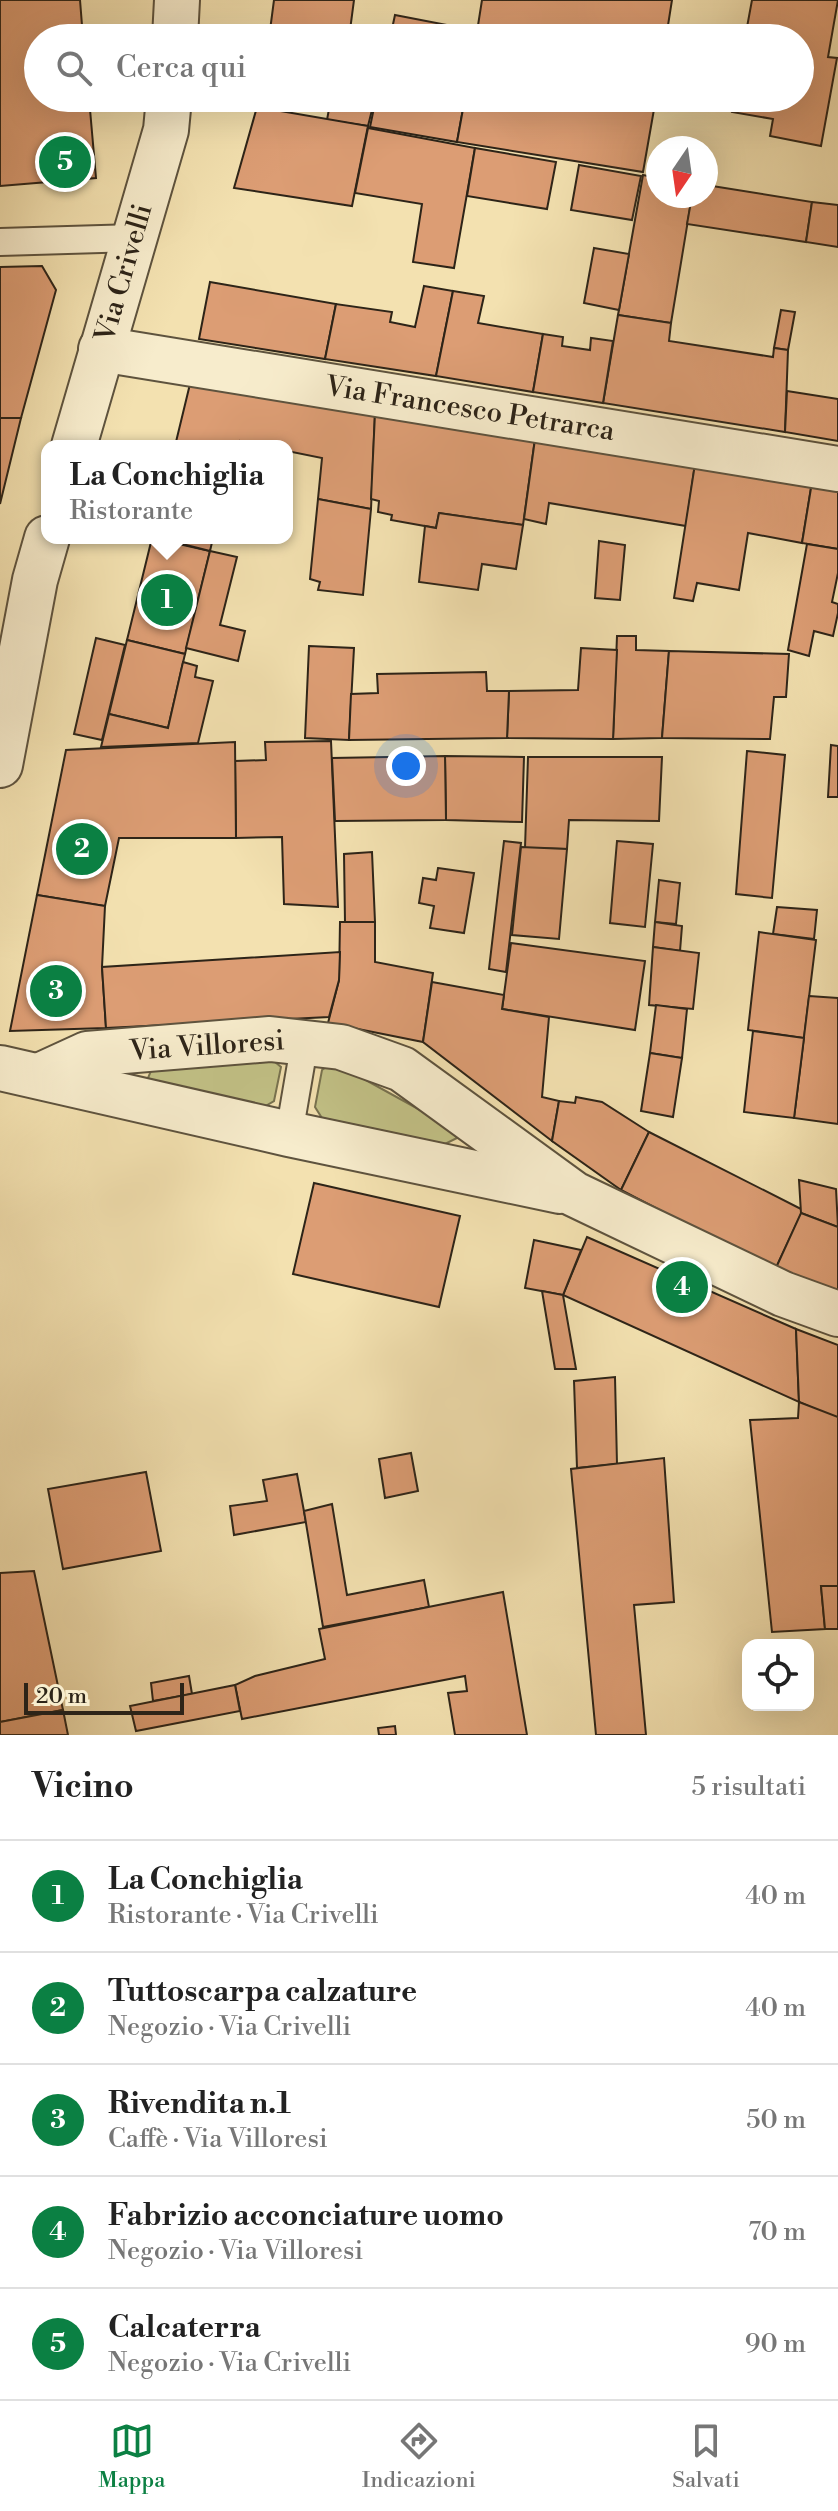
<!DOCTYPE html>
<html lang="it">
<meta charset="utf-8">
<style>
:root{--surface:#fff;--page:#f6f6f6;--text:#222;--muted:#767676;--line:#e0e0e0;--accent:#0b8043}
body{margin:0;font-family:"Libre Bodoni",serif;background:var(--page);color:var(--text)}
.controls{position:absolute;right:24px;bottom:24px;display:grid;overflow:hidden;border-radius:16px;box-shadow:0 8px 32px #0002}
.controls button{width:72px;height:72px;display:grid;place-items:center;padding:0;border:0;border-bottom:2px solid var(--line);background:var(--surface);color:var(--text);font:40px sans-serif}
.compass{position:absolute;left:646px;top:136px;width:72px;height:72px;border-radius:50%;background:var(--surface);box-shadow:0 8px 32px #0002;rotate:193deg}
.scale{position:absolute;left:24px;bottom:20px;width:160px;box-sizing:border-box;padding-left:8px;border:4px solid #2d2418;border-top:0;font-size:22px;line-height:28px;white-space:nowrap;color:#2d2418;-webkit-text-stroke:6px #f7eccc;paint-order:stroke}
.you{position:absolute;left:406px;top:766px;width:28px;height:28px;margin:-20px;border:6px solid #fff;border-radius:50%;background:#1a73e8;box-shadow:0 0 0 12px #1a73e833}
.badge{display:grid;place-items:center;width:52px;height:52px;border-radius:50%;background:var(--accent);color:#fff;font-size:26px;font-weight:700}
.pin{position:absolute;translate:-50% -50%;border:4px solid #fff;box-shadow:0 2px 8px #0006}
.popup{position:absolute;left:41px;top:440px;width:252px;height:104px;box-sizing:border-box;display:grid;place-content:center;border-radius:16px;background:var(--surface);filter:drop-shadow(0 2px 6px #0005);font-size:26px;white-space:nowrap;color:var(--muted)}
.popup b{font-size:30px;color:var(--text)}
.popup::after{content:'';position:absolute;left:50%;top:100%;margin-left:-16px;border:16px solid transparent;border-top-color:var(--surface)}
.list{margin:0;padding:0;list-style:none}
h2{display:flex;justify-content:space-between;align-items:center;height:104px;margin:0;padding:0 32px;font-size:34px}
h2 small{font-size:26px;font-weight:400;color:var(--muted)}
.list li{display:grid;grid-template-columns:52px 1fr auto;gap:24px;align-items:center;box-sizing:border-box;height:112px;padding:0 32px;border-top:2px solid var(--line)}
.list b{display:block;font-size:30px;white-space:nowrap}
.list p{margin:0;font-size:26px;white-space:nowrap;color:var(--muted)}
.list em{font-size:26px;font-style:normal;color:var(--muted)}
.icon{flex:none;width:44px;height:44px;fill:none;stroke:currentColor;stroke-width:2;stroke-linecap:round;stroke-linejoin:round}
.map{position:relative;flex:none;width:838px;height:1735px;overflow:hidden}
.search{position:absolute;background:var(--surface);box-shadow:0 8px 32px #0002;left:24px;right:24px;top:24px;height:88px;display:flex;align-items:center;gap:20px;box-sizing:border-box;padding:0 28px;border-radius:44px;color:var(--muted);font-size:30px}
.sheet{height:664px;background:var(--surface)}
nav{display:flex;justify-content:space-around;align-items:center;box-sizing:border-box;height:112px;border-top:2px solid var(--line);background:var(--surface);font-size:22px;color:var(--muted)}
nav a{display:grid;justify-items:center;gap:4px}
nav .on{color:var(--accent)}
.map>svg:first-child{display:block}
.green{fill:#c2c186;stroke:#78724f;stroke-width:2}
.building{fill:#dc9d74;stroke:#2d2418;stroke-width:2}
.lines{fill:none;stroke-linecap:round;stroke-linejoin:round}
.lane-casing{stroke:#5e533e;stroke-width:30}
.street-casing{stroke:#5e533e;stroke-width:48}
.lane{stroke:#f7eccc;stroke-width:26}
.street{stroke:#f7eccc;stroke-width:44}
.labels{text-anchor:middle;dominant-baseline:central;stroke-width:8;stroke-linejoin:round;paint-order:stroke}
.street-label{font-size:28px;fill:#2d2418;stroke:#f7eccc}
</style>
<div class="map">
<svg width="838" height="1735" viewBox="0 0 838 1735">
<rect width="100%" height="100%" fill="#f3e1b0"/>
<filter id="stains"><feTurbulence type="fractalNoise" baseFrequency=".0025" numOctaves="4"/><feColorMatrix values="0 0 0 0 .2 0 0 0 0 .09 0 0 0 0 .02 0 0 0 .5 -.17"/></filter>
<radialGradient id="worn" r=".72"><stop offset=".6" stop-color="#630" stop-opacity="0"/><stop offset="1" stop-color="#630" stop-opacity=".3"/></radialGradient>
<g class="green">
<path d="M269,1057L281,1067L274,1101L262,1108L154,1083L148,1078L153,1066Z"/>
<path d="M333,1062L451,1127L457,1138L445,1144L322,1118L315,1107L322,1070Z"/>
</g>
<g class="building">
<path d="M0,0H80L83,38H38V98H89L96,178L0,186Z"/>
<path d="M274,0H354L349,38H269Z"/>
<path d="M482,0H672L666,38H476Z"/>
<path d="M752,0H838L828,57L837,58L821,146L770,136L773,119L732,112L735,98H800V38H745Z"/>
<path d="M395,15L478,31L476,38H390Z"/>
<path d="M331,98H375L368,126L327,120Z"/>
<path d="M376,98H465L457,142L370,127Z"/>
<path d="M465,98H656L643,172L457,142Z"/>
<path d="M257,107L368,126L352,206L234,188Z"/>
<path d="M368,128L475,148L454,268L413,262L422,204L355,193Z"/>
<path d="M475,148L556,162L547,209L467,196Z"/>
<path d="M579,165L641,176L632,220L571,210Z"/>
<path d="M643,175L658,178V196H692L671,323L618,315Z"/>
<path d="M706,185L812,202L806,242L687,224L692,196H706Z"/>
<path d="M812,202L838,205V247L806,242Z"/>
<path d="M594,248L629,254L619,310L584,303Z"/>
<path d="M42,266L56,290L21,418H0V267Z"/>
<path d="M210,282L336,304L325,359L199,339Z"/>
<path d="M424,286L453,291L436,376L325,359L336,304L392,312L390,322L415,327Z"/>
<path d="M453,291L484,296L478,323L543,334L533,392L436,376Z"/>
<path d="M781,310L795,312L788,350L774,348Z"/>
<path d="M618,315L671,323L669,341L773,357L774,348L788,350L785,432L603,403Z"/>
<path d="M543,334L563,337L562,346L590,350L591,338L613,341L603,403L533,392Z"/>
<path d="M190,384L375,413L371,509L318,499L322,458L287,451V446H263L240,441L238,446H175Z"/>
<path d="M787,391L838,399V441L785,432Z"/>
<path d="M375,413L535,439L523,525L439,513L436,528L391,520L392,515L378,512L379,501L371,499Z"/>
<path d="M0,418H21L0,504Z"/>
<path d="M535,439L695,464L686,526L549,503L546,524L524,519Z"/>
<path d="M695,464L812,482L802,543L748,533L739,590L697,583L693,601L674,598Z"/>
<path d="M812,482L838,486V549L802,543Z"/>
<path d="M318,499L371,509L363,595L318,590L320,582L310,579Z"/>
<path d="M439,513L523,525L516,569L482,564L478,590L419,582L425,526L436,528Z"/>
<path d="M152,538L210,551L185,654L127,640Z"/>
<path d="M158,538H213L210,551Z"/>
<path d="M599,541L625,545L620,600L595,598Z"/>
<path d="M807,544L838,549V573L832,602L838,604V613L833,636L814,631L809,656L788,650Z"/>
<path d="M210,551L237,557L220,625L245,631L238,661L186,648Z"/>
<path d="M617,636H636V650L669,651L662,738L613,739Z"/>
<path d="M96,638L125,645L102,740L74,734Z"/>
<path d="M127,640L185,654L168,728L109,714Z"/>
<path d="M309,646L354,648L349,740L305,738Z"/>
<path d="M581,648L617,650L613,739L507,738L509,691L578,690Z"/>
<path d="M669,651L789,654L786,697H774L770,739L662,738Z"/>
<path d="M183,662L197,666L195,677L213,681L198,743L101,747L109,714L168,728Z"/>
<path d="M486,672L487,691H509L507,738L349,740L351,694L378,693L377,674Z"/>
<path d="M331,741L338,907L284,904L282,837L236,838L235,761L266,760L265,742Z"/>
<path d="M235,742L236,838H119L105,906L37,895L66,750Z"/>
<path d="M831,745L838,746V797H828Z"/>
<path d="M747,751L785,755L772,898L736,894Z"/>
<path d="M445,756L524,757L522,822L446,820Z"/>
<path d="M445,756L446,820L335,821L332,758Z"/>
<path d="M528,757H662L659,821L569,820L567,849L525,848Z"/>
<path d="M504,841L521,843L506,972L489,969Z"/>
<path d="M617,841L653,844L645,927L610,923Z"/>
<path d="M521,847L567,849L559,939L512,935Z"/>
<path d="M372,852L375,922H345L344,854Z"/>
<path d="M438,868L474,873L464,933L430,928L434,906L419,903L423,878L436,880Z"/>
<path d="M659,880L680,883L676,924L655,922Z"/>
<path d="M37,895L105,906L102,967L106,1028L10,1031Z"/>
<path d="M777,907L817,910L814,939L773,934Z"/>
<path d="M340,922H375V962L433,973L423,1042L328,1023L339,980Z"/>
<path d="M655,922L682,926L680,951L653,947Z"/>
<path d="M759,932L816,940L804,1038L748,1030Z"/>
<path d="M511,943L645,961L635,1030L502,1009Z"/>
<path d="M653,947L699,953L693,1009L649,1005Z"/>
<path d="M340,952L339,980L329,1017L106,1028L102,967Z"/>
<path d="M432,982L504,995L502,1009L549,1017L542,1097L559,1101L552,1141L423,1042Z"/>
<path d="M809,996L838,998V1124L794,1118Z"/>
<path d="M656,1005L687,1009L682,1058L650,1053Z"/>
<path d="M753,1031L804,1038L794,1118L744,1112Z"/>
<path d="M650,1053L682,1058L673,1117L641,1111Z"/>
<path d="M576,1097L602,1102L649,1132L621,1190L552,1141L559,1101L575,1103Z"/>
<path d="M649,1132L803,1210L775,1270L621,1190Z"/>
<path d="M799,1180L836,1189L838,1227L801,1213Z"/>
<path d="M314,1183L460,1216L439,1307L293,1274Z"/>
<path d="M801,1213L838,1227V1295L775,1270Z"/>
<path d="M587,1237L796,1329L799,1402L563,1295Z"/>
<path d="M534,1240L581,1250L563,1295L525,1288Z"/>
<path d="M542,1291L563,1295L576,1369H555Z"/>
<path d="M796,1329L838,1345V1419L799,1402Z"/>
<path d="M615,1377L617,1464L577,1468L574,1381Z"/>
<path d="M799,1402L838,1417V1586H821L825,1629L772,1632L750,1420L798,1418Z"/>
<path d="M411,1453L418,1491L385,1498L379,1459Z"/>
<path d="M664,1458L674,1602L634,1605L646,1735H596L571,1469Z"/>
<path d="M146,1472L161,1551L63,1569L48,1489Z"/>
<path d="M297,1474L306,1522L234,1535L230,1506L267,1501L263,1480Z"/>
<path d="M332,1504L347,1595L424,1580L429,1607L323,1627L304,1511Z"/>
<path d="M34,1571L63,1710L0,1722V1573Z"/>
<path d="M821,1586H838V1629H825Z"/>
<path d="M503,1592L527,1735H455L448,1693L467,1691L465,1676L242,1719L235,1685L255,1676L325,1659L319,1629Z"/>
<path d="M189,1676L192,1694L153,1701L151,1683Z"/>
<path d="M235,1685L240,1711L136,1731L130,1706Z"/>
<path d="M63,1710L68,1735H0V1722Z"/>
<path d="M395,1726L396,1735H379L378,1728Z"/>
</g>
<g class="lines">
<defs>
<g id="lane">
<path d="M0,242L135,238"/>
<path d="M289,1134L305,1041"/>
</g>
<g id="street">
<path d="M175,38L177,0"/>
<path d="M101,349L838,469"/>
<path d="M74,446L166,130L169,98"/>
<path d="M0,765L35,580L47,538"/>
<path d="M0,1068L289,1134L560,1191"/>
<path d="M39,1076L87,1054L270,1039L341,1047L402,1069L574,1194L783,1294L838,1314"/>
</g>
</defs>
<use href="#lane" class="lane-casing"/>
<use href="#street" class="street-casing"/>
<use href="#lane" class="lane"/>
<use href="#street" class="street"/>
</g>
<g class="labels">
<g class="street-label">
<text transform="translate(124 273) rotate(-74)">Via Crivelli</text>
<text transform="translate(470 409) rotate(9)">Via Francesco Petrarca</text>
<text transform="translate(207 1046) rotate(-4)">Via Villoresi</text>
</g>
</g>
<rect width="100%" height="100%" filter="url(#stains)"/>
<rect width="100%" height="100%" fill="url(#worn)"/>
</svg>
<div class="controls">
<button><svg class="icon" aria-label="locate" viewBox="0 0 24 24"><circle cx="12" cy="12" r="6"/><path d="M12 2v4M12 18v4M2 12h4M18 12h4"/></svg></button>
</div>
<svg class="compass" viewBox="-18 -18 36 36"><path d="M0-13l5 13h-10z" fill="#e53935"/><path d="M0 13l5-13h-10z" fill="#767676"/></svg>
<div class="scale">20 m</div>
<div class="you"></div>
<div class="pin badge" style="left:167px;top:600px">1</div>
<div class="popup"><b>La Conchiglia</b>Ristorante</div>
<div class="pin badge" style="left:82px;top:849px">2</div>
<div class="pin badge" style="left:56px;top:991px">3</div>
<div class="pin badge" style="left:682px;top:1287px">4</div>
<div class="pin badge" style="left:65px;top:162px">5</div>
<div class="search"><svg class="icon" aria-label="search" viewBox="0 0 24 24"><circle cx="10" cy="10" r="6"/><path d="M15 15l6 6"/></svg>Cerca qui</div>
</div>
<section class="sheet">
<h2>Vicino<small>5 risultati</small></h2>
<ul class="list">
<li><span class="badge">1</span><div><b>La Conchiglia</b><p>Ristorante · Via Crivelli</p></div><em>40 m</em></li>
<li><span class="badge">2</span><div><b>Tuttoscarpa calzature</b><p>Negozio · Via Crivelli</p></div><em>40 m</em></li>
<li><span class="badge">3</span><div><b>Rivendita n.1</b><p>Caffè · Via Villoresi</p></div><em>50 m</em></li>
<li><span class="badge">4</span><div><b>Fabrizio acconciature uomo</b><p>Negozio · Via Villoresi</p></div><em>70 m</em></li>
<li><span class="badge">5</span><div><b>Calcaterra</b><p>Negozio · Via Crivelli</p></div><em>90 m</em></li>
</ul>
</section>
<nav>
<a class="on"><svg class="icon" aria-label="map" viewBox="0 0 24 24"><path d="M3 6l6-2 6 2 6-2v14l-6 2-6-2-6 2zM9 4v14M15 6v14"/></svg>Mappa</a>
<a><svg class="icon" aria-label="directions" viewBox="0 0 24 24"><path d="M12 3l9 9-9 9-9-9zM9 14v-3h6M13 9l2 2-2 2"/></svg>Indicazioni</a>
<a><svg class="icon" aria-label="saved" viewBox="0 0 24 24"><path d="M7 4h10v16l-5-4-5 4z"/></svg>Salvati</a>
</nav>
